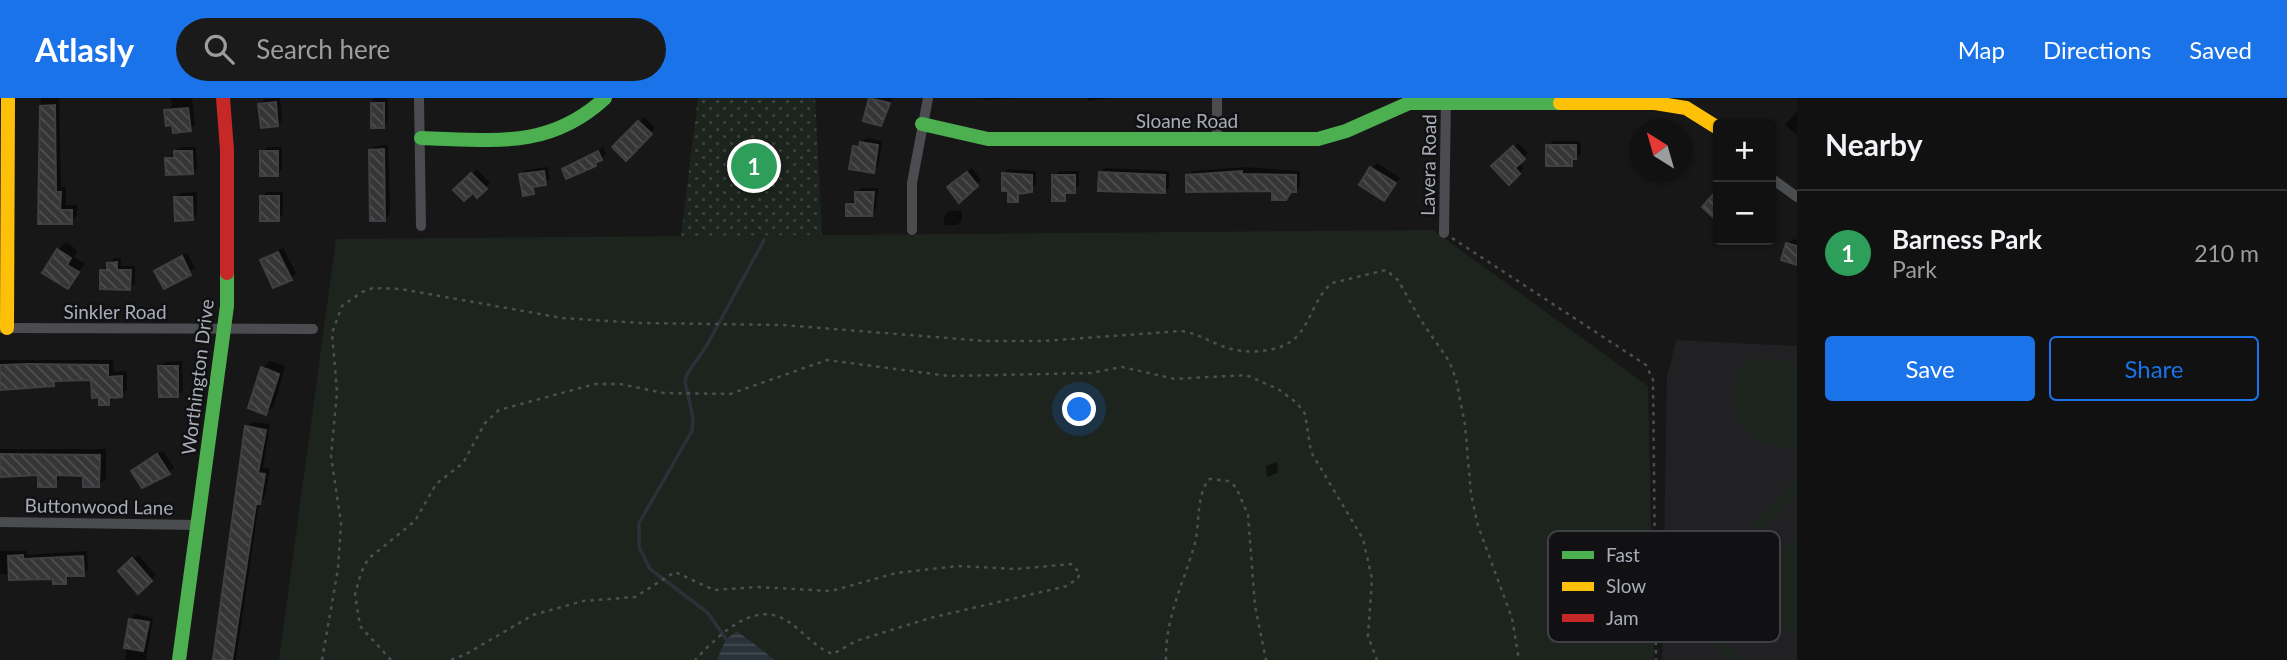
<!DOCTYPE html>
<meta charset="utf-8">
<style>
:root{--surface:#111;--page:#1a1a1a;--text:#f1f3f6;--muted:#9c9d9f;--line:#303131;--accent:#1a73e8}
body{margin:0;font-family:Lato,sans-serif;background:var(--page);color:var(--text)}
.controls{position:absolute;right:21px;top:21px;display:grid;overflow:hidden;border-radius:7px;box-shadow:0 2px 5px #0004}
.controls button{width:63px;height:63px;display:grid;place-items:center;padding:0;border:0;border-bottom:2px solid var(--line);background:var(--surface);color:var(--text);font:35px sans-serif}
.compass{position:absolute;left:1629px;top:21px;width:63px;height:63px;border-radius:50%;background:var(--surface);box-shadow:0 2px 5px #0004;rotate:323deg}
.you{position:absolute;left:1080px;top:312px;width:24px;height:24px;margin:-18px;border:5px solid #fff;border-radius:50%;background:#1a73e8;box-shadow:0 0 0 10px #1a73e833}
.badge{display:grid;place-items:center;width:46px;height:46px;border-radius:50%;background:var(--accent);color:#fff;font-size:23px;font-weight:700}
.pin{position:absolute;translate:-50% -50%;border:4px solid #fff;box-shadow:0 2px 7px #0006}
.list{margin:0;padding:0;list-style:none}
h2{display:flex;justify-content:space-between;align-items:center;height:91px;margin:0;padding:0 28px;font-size:30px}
h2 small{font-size:23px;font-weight:400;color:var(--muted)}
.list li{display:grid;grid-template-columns:46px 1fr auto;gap:21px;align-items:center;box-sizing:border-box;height:126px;padding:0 28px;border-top:2px solid var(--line)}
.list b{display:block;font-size:26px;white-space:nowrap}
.list p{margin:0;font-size:23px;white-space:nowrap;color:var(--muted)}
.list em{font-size:23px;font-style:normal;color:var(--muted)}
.actions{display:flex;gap:14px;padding:21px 28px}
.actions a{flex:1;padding:16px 0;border:2px solid var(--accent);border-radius:7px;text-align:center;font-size:24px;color:var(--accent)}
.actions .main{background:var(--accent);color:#fff}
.icon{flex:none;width:38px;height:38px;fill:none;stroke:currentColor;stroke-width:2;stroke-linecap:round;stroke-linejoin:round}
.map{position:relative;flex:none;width:1797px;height:562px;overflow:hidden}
header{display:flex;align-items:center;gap:42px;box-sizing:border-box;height:98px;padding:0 35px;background:var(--accent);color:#fff}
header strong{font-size:33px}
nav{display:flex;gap:38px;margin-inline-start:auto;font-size:24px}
.search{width:490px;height:63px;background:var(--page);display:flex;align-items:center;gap:18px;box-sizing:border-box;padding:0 24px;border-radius:38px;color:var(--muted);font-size:26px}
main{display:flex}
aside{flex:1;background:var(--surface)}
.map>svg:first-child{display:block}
.built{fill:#212123}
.grass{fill:#1d241e}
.park{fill:url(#park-dots)}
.water{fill:url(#water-rules)}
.shadow{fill:#0007}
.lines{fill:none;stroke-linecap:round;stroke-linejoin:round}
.stream{stroke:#2a3239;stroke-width:3.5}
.building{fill:url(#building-back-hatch);stroke:#3f4043;stroke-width:2}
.path{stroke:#4d4e52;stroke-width:2.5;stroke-dasharray:3.5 5;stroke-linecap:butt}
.street{stroke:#4b4c50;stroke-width:10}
.fast{stroke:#4caf50;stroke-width:14}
.slow{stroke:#ffc107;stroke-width:14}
.jam{stroke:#c62828;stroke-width:14}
.labels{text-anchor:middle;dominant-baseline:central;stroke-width:5;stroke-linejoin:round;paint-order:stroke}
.street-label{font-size:19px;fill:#a8adb8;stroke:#111113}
.key{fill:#111113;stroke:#3e4045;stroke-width:2}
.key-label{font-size:19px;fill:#a8adb8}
</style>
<header>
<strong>Atlasly</strong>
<div class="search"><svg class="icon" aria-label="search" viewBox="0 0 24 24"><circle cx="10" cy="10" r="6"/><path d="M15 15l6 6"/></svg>Search here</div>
<nav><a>Map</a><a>Directions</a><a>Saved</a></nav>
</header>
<main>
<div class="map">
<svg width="1797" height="562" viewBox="0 0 1797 562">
<defs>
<pattern id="park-dots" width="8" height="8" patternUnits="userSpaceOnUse" patternTransform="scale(1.75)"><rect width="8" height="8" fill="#1d241e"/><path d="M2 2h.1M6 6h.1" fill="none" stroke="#3b413d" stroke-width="1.8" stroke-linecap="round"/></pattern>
<pattern id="water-rules" width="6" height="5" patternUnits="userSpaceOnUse" patternTransform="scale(1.75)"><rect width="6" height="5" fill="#2a3239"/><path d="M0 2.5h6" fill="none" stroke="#464d54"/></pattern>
<pattern id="building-back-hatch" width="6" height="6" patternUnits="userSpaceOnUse" patternTransform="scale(1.75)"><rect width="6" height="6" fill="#353536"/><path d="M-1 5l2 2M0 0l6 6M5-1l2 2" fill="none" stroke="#4f5051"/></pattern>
</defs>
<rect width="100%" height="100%" fill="#171717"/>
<path class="built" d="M1676,242L1797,248V562H1662L1667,279Z"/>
<g class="grass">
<path d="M1433,132L1648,288L1654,562H279L336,141Z"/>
<path d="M1749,259L1797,265V349C1759,352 1724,323 1735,283C1737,275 1744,266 1749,259Z"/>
<path d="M1797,380V396C1761,437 1676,509 1743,562H1728C1668,497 1756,426 1797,380Z"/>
<path d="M1797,437V541L1745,494Z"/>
</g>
<path class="park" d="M698,0H815L822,137L681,138Z"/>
<path class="water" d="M737,533L775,562H717L726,541Z"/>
<g class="shadow">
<path d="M41,0H59L61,89H66V107H77V118L71,124H40Z"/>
<path d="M170,0H192L195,26L190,31L173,25L166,13L172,8Z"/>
<path d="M280,0L282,22L278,27L260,6L265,1Z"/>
<path d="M373,0H388V23L383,28H372Z"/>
<path d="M871,0H893L880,26L866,22Z"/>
<path d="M983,0H1014L985,2Z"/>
<path d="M1088,0H1107L1088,3Z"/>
<path d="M1797,13V37L1785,27Z"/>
<path d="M644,19L655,30L626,60L615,49Z"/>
<path d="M867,40L882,43L878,68L873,73L854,49Z"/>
<path d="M1553,43H1580L1581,55L1571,66L1548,48Z"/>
<path d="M1518,45L1528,55L1519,65L1524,70L1509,84L1494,68Z"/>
<path d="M1640,46V66L1633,65L1635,50Z"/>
<path d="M388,47L390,116L385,121L371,53L375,48Z"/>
<path d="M181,49H196L197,70L192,75L167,61Z"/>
<path d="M267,49H282V71L278,76L262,54Z"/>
<path d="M603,49L606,56L595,67L564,72Z"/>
<path d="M1377,65L1400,80L1384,101L1361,86Z"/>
<path d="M548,69L550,81L538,87L533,94L521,77L526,72Z"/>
<path d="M1246,69L1300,73V88L1285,100L1274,92L1188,78L1193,73Z"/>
<path d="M972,70L981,82L960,102L954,84Z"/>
<path d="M1105,70L1169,73V89L1164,94L1100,75Z"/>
<path d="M477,71L490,85L478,97L473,92H455Z"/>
<path d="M1008,71L1036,73V87L1022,94L1017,102L1004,75Z"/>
<path d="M1059,73H1079V88L1069,93L1064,102L1054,78Z"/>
<path d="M861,90H878L876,111L871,116L848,106L857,101V95Z"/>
<path d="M197,94V116L192,121L176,99L181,95Z"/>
<path d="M267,94H283V116L278,121L262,99Z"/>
<path d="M949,113H962V122L957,127H944V118Z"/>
<path d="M1793,141L1797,142V165L1788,146Z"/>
<path d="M66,144L77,152L74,159L85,166L67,189L58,152Z"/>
<path d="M283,150L296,175L291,180L262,163Z"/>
<path d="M187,155L195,170L164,189L156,174Z"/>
<path d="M114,160H121V168H135V185L130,190L102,172Z"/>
<path d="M0,262H113L114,274L127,273V292L108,305L100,298L93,280L58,281L53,286L0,285Z"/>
<path d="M182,263L183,292L178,297L160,269L165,264Z"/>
<path d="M270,263L285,268L274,308L266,315L263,270Z"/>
<path d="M252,324L270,326L263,370L270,371L265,399L259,405L236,562H215L247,329Z"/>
<path d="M0,351H106V380L99,387L85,376H62L55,387L40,375L0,378Z"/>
<path d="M163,353L174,370L155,384L138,369Z"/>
<path d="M1277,364L1278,375L1267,379L1266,368Z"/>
<path d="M0,453H27V457L87,453L88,471L83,476H71L66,484L55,479L0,476Z"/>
<path d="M138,457L156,477L138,494L120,473Z"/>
<path d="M135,516L153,520L146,562H125L130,521Z"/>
</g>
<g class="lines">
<path class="stream" d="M726,541L708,515L650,471L639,449V425L692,333L693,320L685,284L687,276L707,247L764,142"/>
</g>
<g class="building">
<path d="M869,0L890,5L881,28L863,23Z"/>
<path d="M276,4L278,28L261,30L258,6Z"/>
<rect x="371" y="5" width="13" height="25"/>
<path d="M55,7L56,94H61L60,112H72V126H38L40,8Z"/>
<path d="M188,10L191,33L173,35L172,27L166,28L164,12Z"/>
<path d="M638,23L652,36L626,63L612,49Z"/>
<path d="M860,44L878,47L874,75L849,71L853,48L859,49Z"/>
<path d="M1546,47H1576V61H1572V68H1546Z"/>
<path d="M1513,48L1525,61L1515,70L1520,76L1509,87L1491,68Z"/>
<path d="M384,51L385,123H370L369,52Z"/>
<path d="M174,53H192L193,76L166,77L165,60H174Z"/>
<rect x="260" y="53" width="18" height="25"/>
<path d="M598,53L602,62L595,65L596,68L566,81L562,71Z"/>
<path d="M1370,69L1396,85L1384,103L1359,87Z"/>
<path d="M544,73L546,87L533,89L534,96L523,98L519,76Z"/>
<path d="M1242,73V76L1296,77V94H1291L1286,102H1272V93L1186,94V77Z"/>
<path d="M967,74L978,88L959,105L947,89Z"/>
<path d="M1099,74L1165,77V95L1098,93Z"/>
<path d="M471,75L487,91L477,100L473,95L464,103L453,92Z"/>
<path d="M1002,75L1032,77V94L1018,96V104H1008V93H1002Z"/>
<path d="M1052,77H1075V95H1065V103H1052Z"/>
<path d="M1718,91V124L1702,109Z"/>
<path d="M855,94H874L872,118H846V106H855Z"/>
<rect x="260" y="98" width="19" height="25"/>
<path d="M174,99H192L193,122L175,123Z"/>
<path d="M1786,145L1797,148V167L1781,162Z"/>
<path d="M57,151L71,160L67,167L79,174L68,191L42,175Z"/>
<path d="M278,154L292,182L273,190L260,162Z"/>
<path d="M182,158L191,177L164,191L154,173Z"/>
<path d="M117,164V172H131L130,192L100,191V172H107V165Z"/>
<path d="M29,266L108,267V279L122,278V299L109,300V307H99V299L92,300L91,282L54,283V288L0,292V267Z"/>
<path d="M158,268H178V299H159Z"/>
<path d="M261,269L279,276L266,317L248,310Z"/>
<path d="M245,328L266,332L258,375L265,376L260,406H256L232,562H213Z"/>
<path d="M0,356L100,357L99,389H83V378L56,377V389H38V377L0,379Z"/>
<path d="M157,356L170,376L142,390L131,373Z"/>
<path d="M23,457V461L83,458L84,478H66V486H53V481L9,482L8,458Z"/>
<path d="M132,460L152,483L138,496L118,473Z"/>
<path d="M129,521L149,524L143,553L124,550Z"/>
</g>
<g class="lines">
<g class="path">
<path d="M1452,140L1646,267L1653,282L1656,562"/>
<path d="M322,562L338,471L341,425L331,358L337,294L332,235L342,208L362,194L373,190L401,191L562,220L640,225L783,227L985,243H1043L1181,233C1196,235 1207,242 1222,248C1244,257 1283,256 1299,236C1312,220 1316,198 1332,185L1386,172L1398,182L1420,221L1449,263L1456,281L1465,327L1471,396L1478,428L1512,520L1519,562"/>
<path d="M391,562L360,528L355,496L361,475L368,461L415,423L436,386L463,365L485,325L499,312L595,286H620L664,295L730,296L827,262L949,278L1091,275L1122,269L1175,281L1246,277L1278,291L1297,305L1305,316L1311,354L1363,441L1372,481L1368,538L1377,562"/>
<path d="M451,562L466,556L533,517L583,503L635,499L675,474L714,492L758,489L831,493L896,475L958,468L1016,471L1071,466L1080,475L1078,480L1067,488L930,520L856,543L833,556C813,549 802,531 784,521C751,503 715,541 695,562"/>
<path d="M1166,562C1165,520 1184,484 1195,445C1200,424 1196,398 1209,381L1228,383L1236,389L1248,417L1255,508L1266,562"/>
</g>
<g class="street">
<path d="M419,0L421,128"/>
<path d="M1217,41V0"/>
<path d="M1771,80L1797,99"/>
<path d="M912,132V85L928,0"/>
<path d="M1444,135L1446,0"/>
<path d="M0,230L313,231"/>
<path d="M0,424L198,427"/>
</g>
<g class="fast">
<path d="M922,26L988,41H1318L1346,33L1409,5H1560"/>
<path d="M421,40C492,42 549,52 605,0"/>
<path d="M179,562L227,208V175"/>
</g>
<g class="slow">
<path d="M1560,5H1655L1686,10L1718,30"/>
<path d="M7,230L8,0"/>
</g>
<path class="jam" d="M223,0L227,52V175"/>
</g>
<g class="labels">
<g class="street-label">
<text x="1187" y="22">Sloane Road</text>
<text transform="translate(1428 67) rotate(-89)">Lavera Road</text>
<text x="115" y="213">Sinkler Road</text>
<text transform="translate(197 279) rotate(-83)">Worthington Drive</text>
<text transform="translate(99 408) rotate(1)">Buttonwood Lane</text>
</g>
</g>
<rect x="1548" y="433" width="232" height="111" rx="10" class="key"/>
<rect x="1562" y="453" width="32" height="8" fill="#4caf50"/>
<rect x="1562" y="484" width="32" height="9" fill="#ffc107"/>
<rect x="1562" y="516" width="32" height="8" fill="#c62828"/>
<g class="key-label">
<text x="1606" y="464">Fast</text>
<text x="1606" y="495">Slow</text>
<text x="1606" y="527">Jam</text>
</g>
</svg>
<div class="controls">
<button>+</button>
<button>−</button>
</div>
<svg class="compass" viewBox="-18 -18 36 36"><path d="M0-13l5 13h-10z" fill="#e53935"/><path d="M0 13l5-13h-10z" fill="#9c9d9f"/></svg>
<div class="you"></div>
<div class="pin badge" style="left:754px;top:68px;background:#2e9e5b">1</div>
</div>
<aside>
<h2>Nearby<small></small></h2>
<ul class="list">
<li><span class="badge" style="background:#2e9e5b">1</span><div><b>Barness Park</b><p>Park</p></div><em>210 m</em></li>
</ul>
<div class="actions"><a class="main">Save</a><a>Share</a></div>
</aside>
</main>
